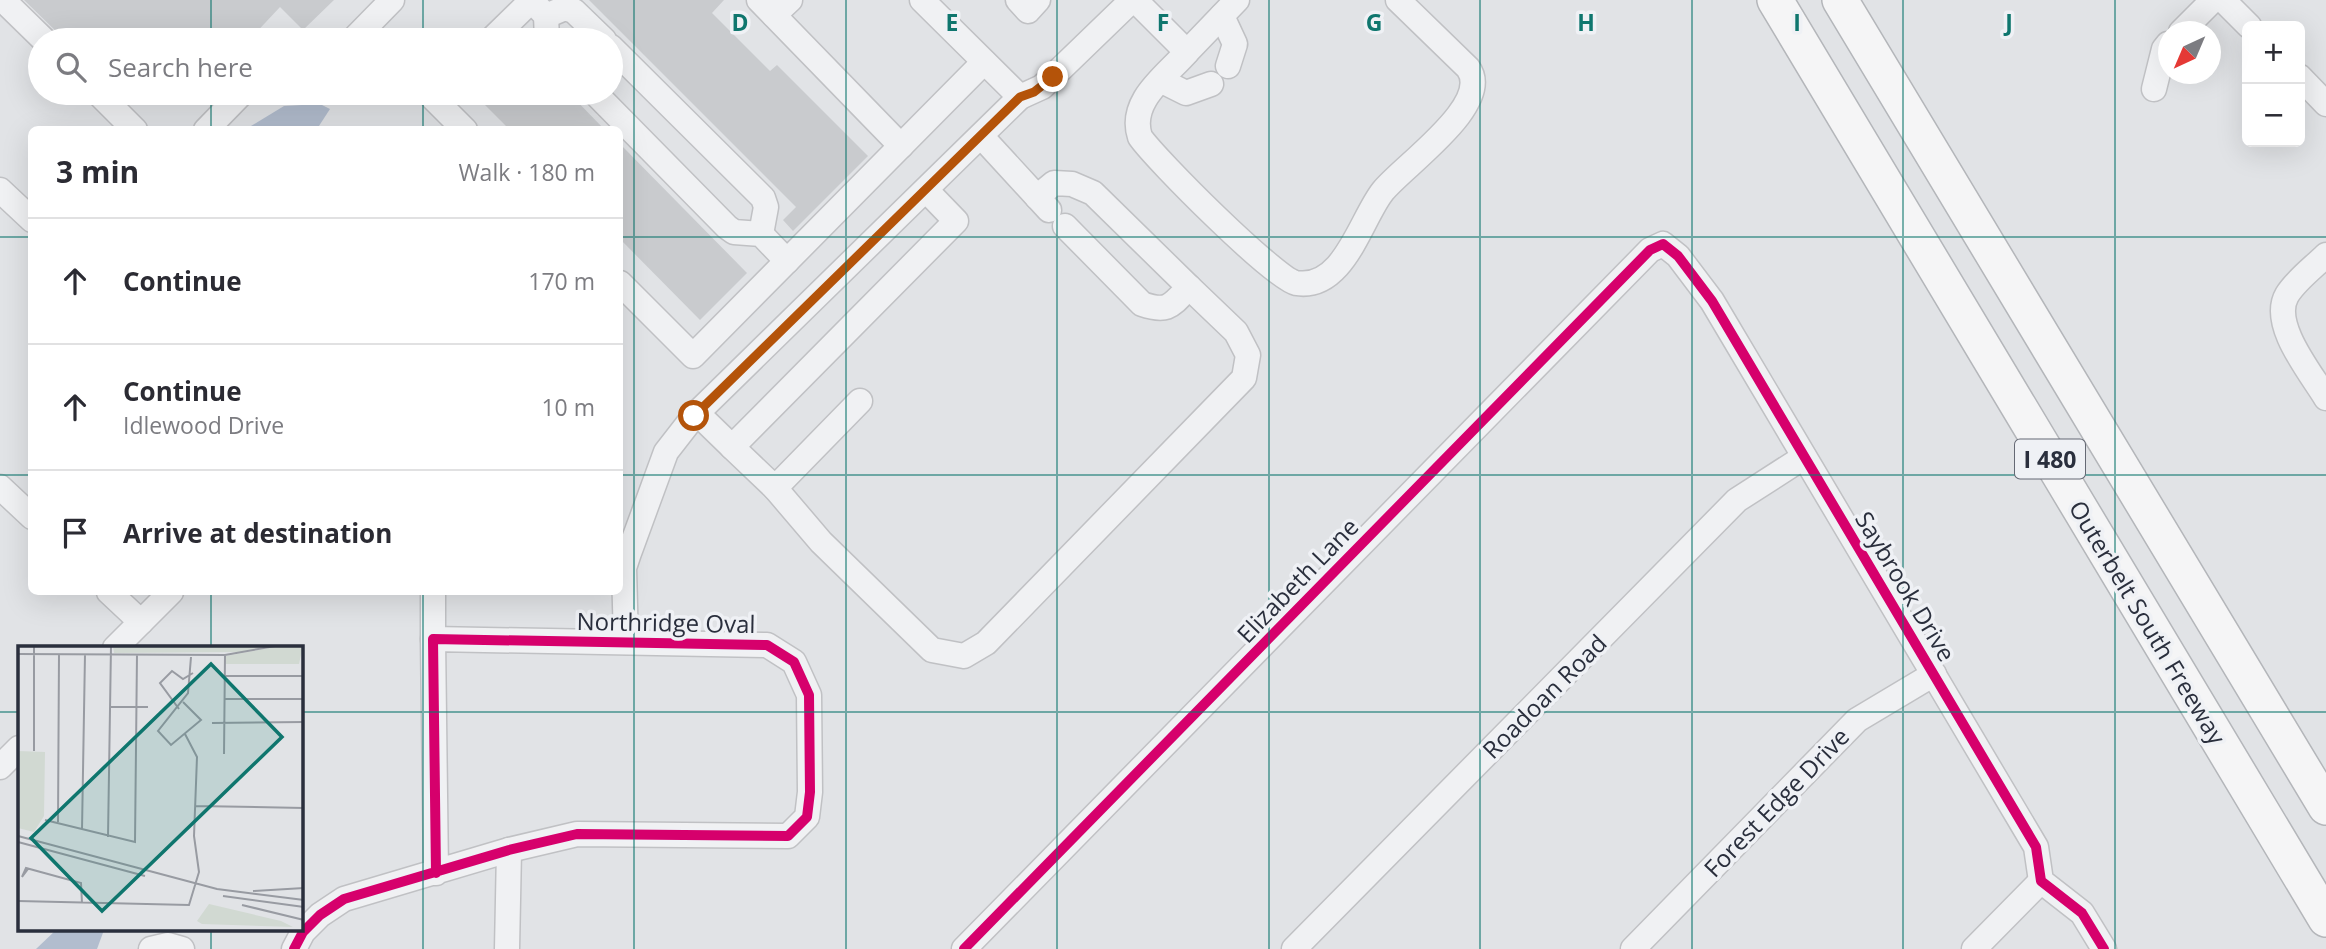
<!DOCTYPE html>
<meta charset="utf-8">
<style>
:root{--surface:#fff;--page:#f2f2f3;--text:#2b2b33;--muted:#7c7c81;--line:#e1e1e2}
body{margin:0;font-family:"Open Sans",sans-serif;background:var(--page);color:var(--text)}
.controls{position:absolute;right:21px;top:21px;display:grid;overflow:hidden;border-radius:10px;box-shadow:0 7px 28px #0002}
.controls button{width:63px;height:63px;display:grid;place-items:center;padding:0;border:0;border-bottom:2px solid var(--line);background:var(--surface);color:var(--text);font:35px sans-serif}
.compass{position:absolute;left:2158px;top:21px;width:63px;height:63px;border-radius:50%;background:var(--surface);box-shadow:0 7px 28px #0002;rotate:224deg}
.stop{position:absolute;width:21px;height:21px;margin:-16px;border:5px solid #b45309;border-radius:50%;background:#fff}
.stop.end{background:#b45309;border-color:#fff;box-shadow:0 2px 7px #0008}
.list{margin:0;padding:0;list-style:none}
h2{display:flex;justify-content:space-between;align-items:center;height:91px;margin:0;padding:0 28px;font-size:30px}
h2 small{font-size:23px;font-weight:400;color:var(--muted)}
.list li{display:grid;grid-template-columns:46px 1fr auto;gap:21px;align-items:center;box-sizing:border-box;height:126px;padding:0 28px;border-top:2px solid var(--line)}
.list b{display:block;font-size:26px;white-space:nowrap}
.list p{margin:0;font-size:23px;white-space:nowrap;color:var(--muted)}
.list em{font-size:23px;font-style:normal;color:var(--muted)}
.icon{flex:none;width:38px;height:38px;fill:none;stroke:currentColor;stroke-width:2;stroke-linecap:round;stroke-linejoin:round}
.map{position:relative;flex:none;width:2326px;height:949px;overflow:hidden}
.search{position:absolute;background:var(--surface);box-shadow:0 7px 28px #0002;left:28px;top:28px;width:595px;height:77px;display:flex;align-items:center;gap:18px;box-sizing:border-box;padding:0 24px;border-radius:38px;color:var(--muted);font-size:26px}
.panel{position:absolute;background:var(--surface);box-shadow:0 7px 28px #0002;left:28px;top:126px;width:595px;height:469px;border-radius:10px}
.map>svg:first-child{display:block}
.water{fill:#b2bdce}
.building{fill:#c9cbce}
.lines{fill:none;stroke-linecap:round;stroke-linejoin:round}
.minor-casing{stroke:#c0c1c4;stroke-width:27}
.highway-casing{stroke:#b4b6ba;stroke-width:38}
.minor{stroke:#f0f1f3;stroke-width:24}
.highway{stroke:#f5f5f6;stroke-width:35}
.cycleway-casing{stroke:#eff1f5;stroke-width:15}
.cycleway{stroke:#d6006c;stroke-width:10}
.route{stroke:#b45309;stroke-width:9}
.grid{fill:none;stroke:#0f766e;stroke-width:2;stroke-opacity:0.55}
.labels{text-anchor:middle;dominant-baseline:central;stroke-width:7;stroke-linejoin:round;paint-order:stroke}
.shield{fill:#eff1f5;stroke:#656974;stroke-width:2}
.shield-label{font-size:23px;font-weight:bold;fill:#2a2f3d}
.street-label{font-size:24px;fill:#2a2f3d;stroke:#eff1f5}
.inset-road{fill:none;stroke:#989ba2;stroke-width:2}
.view{fill:#0f766e;fill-opacity:0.15;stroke:#0f766e;stroke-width:3.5}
.inset-edge{fill:none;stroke:#2a2f3d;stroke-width:3.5}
.grid-label{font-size:23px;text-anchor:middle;font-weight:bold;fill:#0f766e;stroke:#eff1f5;stroke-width:7;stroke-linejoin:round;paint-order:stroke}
</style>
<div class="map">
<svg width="2326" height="949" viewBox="0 0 2326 949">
<rect width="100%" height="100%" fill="#e1e3e6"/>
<g class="water">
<path d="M320,104L330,109L317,129H246L284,106Z"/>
<path d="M56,930H104L97,949H36Z"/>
</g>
<g class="building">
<path d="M24,0H334L303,30L280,7L250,39L242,31L233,40H65Z"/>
<path d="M589,0H724L712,13L770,71L777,65L868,156L793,231L783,220L796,207Z"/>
<path d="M473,93H569L605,130H510Z"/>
<path d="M620,144L747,273L700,320L620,239Z"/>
</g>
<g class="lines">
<defs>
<g id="minor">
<path d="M3,0L44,40"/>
<path d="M759,0L901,146"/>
<path d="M922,0L1020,97"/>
<path d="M1018,0L1028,11L1038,0"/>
<path d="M1135,0L1187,52C1166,76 1128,101 1140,137C1156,160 1275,279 1296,283C1344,291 1361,218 1383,191C1404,165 1494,104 1468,68L1398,0"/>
<path d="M2223,0L2249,26"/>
<path d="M535,4L546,16L547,40"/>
<path d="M774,15L790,0"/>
<path d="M546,16L565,8L574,11L604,40"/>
<path d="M1222,16L1235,44L1228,66"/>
<path d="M2181,32L2213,0"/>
<path d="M353,40L392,0"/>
<path d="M491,40L532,0"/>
<path d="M611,47L763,198L766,207L761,234"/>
<path d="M1187,52L1237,0"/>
<path d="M2300,77L2326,104"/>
<path d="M1162,81L1186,93L1211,84"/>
<path d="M2154,89L2164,49L2168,44"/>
<path d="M98,93L135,130"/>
<path d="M438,93L433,98L465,130"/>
<path d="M595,93L727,227L734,232L761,234L787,261"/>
<path d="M206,130L242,93"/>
<path d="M981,136L1049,210"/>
<path d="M0,190L32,220"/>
<path d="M1037,197L1054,183L1072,184L1093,193L1189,287C1171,306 1168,313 1142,304L1065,226"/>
<path d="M2326,255C2314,267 2296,280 2287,295C2270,324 2311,373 2326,398"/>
<path d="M620,283L693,356L984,62"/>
<path d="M697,413L732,447L956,221L926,190"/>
<path d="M732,447L775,488L860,401"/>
<path d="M0,487L32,517"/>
<path d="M775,488L821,542L932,650L964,656L986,643L1244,378L1248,355L1236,332L1189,287"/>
<path d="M109,592L141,622"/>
<path d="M433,592V639"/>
<path d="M626,642L624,568L629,553L666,452L694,416L1020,97L1042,87L1132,0"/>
<path d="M115,648L171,592"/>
<path d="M0,767L19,748"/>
<path d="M151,949L168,945L182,949"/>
<path d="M294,949L303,932L320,915L344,899L509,850L577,834L788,836L807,817L810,792L809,695L794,662L767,645L433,639L436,873"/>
<path d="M507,949L509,850"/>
<path d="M964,949L1650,250L1663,244L1678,256L1712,301L2036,847L2041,881L2082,913L2104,949"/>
<path d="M1294,949L1737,500L1804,457"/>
<path d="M1633,949L1857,720L1934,674"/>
<path d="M1974,949L2041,881"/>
</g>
<g id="highway">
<path d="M1775,0L2326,919"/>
<path d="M1840,0L2326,807"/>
</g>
</defs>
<use href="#minor" class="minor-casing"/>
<use href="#highway" class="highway-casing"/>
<use href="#minor" class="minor"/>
<use href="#highway" class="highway"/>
<defs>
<g id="cycleway">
<path d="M294,949L303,932L320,915L344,899L509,850L577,834L788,836L807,817L810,792L809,695L794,662L767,645L433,639L436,873"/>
<path d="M964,949L1650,250L1663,244L1678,256L1712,301L2036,847L2041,881L2082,913L2104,949"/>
</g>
</defs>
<use href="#cycleway" class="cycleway-casing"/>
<use href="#cycleway" class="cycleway"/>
</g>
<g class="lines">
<path class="route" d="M694,416L1020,97L1034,92L1053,77"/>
</g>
<path class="grid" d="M211,0V40M423,0V40M634,0V949M846,0V949M1057,0V949M1269,0V949M1480,0V949M1692,0V949M1903,0V949M2115,0V949M211,93V130M423,93V130M0,237H32M620,237H2326M0,475H32M620,475H2326M211,592V648M423,592V949M0,712H19M301,712H2326M211,930V949"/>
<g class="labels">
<rect class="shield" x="2015" y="439.5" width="70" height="39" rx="5"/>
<g class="shield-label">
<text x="2050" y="459">I 480</text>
</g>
<g class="street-label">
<text transform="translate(1297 580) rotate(-46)">Elizabeth Lane</text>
<text transform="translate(1906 586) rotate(59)">Saybrook Drive</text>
<text transform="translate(666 622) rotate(1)">Northridge Oval</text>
<text transform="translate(2148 622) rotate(59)">Outerbelt South Freeway</text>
<text transform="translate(1544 696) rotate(-45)">Roadoan Road</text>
<text transform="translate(1776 802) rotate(-46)">Forest Edge Drive</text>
</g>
</g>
<g transform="translate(18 646)">
<rect width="285" height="285" fill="#e1e3e6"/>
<path d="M95,0H251L224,6L96,7ZM262,0H285L281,18H208V10ZM0,105L27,106L26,170L16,186L0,182ZM191,258L263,275L275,281L184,278L179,275Z" fill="#d1d9d2"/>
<path class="inset-road" d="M16,0V105M0,8L207,9L257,0M207,30H286M207,53H286M165,56L183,74L153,99L140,85L170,47L173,11M93,61H130M161,63L142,37L154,25L165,33L175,27M194,77L286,76M206,108L207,9M178,160L286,162M27,174L117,196L119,8M40,176L41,8M64,184L67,8M0,190L199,243L286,254M90,191L93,0M0,196L127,230M10,223L4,231L8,222L63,237L64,257M235,245L286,242M205,250L286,261M0,255L171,259L181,226L176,190L179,111L167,88M224,259L286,274"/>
<path class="view" d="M193,18L264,91L84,265L13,192Z"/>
<rect width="285" height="285" class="inset-edge"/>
</g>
<g class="grid-label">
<text x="740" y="31">D</text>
<text x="952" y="31">E</text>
<text x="1163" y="31">F</text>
<text x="1374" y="31">G</text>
<text x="1586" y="31">H</text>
<text x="1797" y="31">I</text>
<text x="2009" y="31">J</text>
</g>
</svg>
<div class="controls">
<button>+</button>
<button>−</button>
</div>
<svg class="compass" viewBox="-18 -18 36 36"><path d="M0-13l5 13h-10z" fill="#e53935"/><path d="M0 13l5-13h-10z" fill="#7c7c81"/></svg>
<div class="stop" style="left:694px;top:416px"></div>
<div class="stop end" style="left:1053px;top:77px"></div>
<div class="search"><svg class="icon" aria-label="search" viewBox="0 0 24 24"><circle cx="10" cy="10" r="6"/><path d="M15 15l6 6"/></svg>Search here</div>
<section class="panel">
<h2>3 min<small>Walk · 180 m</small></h2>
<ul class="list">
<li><svg class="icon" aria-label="ahead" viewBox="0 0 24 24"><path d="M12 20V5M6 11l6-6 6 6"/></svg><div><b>Continue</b></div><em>170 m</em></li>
<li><svg class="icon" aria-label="ahead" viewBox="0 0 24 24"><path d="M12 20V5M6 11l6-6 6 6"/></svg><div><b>Continue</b><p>Idlewood Drive</p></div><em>10 m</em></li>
<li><svg class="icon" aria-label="arrive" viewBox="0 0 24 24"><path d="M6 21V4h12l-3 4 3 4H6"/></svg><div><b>Arrive at destination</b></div></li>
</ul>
</section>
</div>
